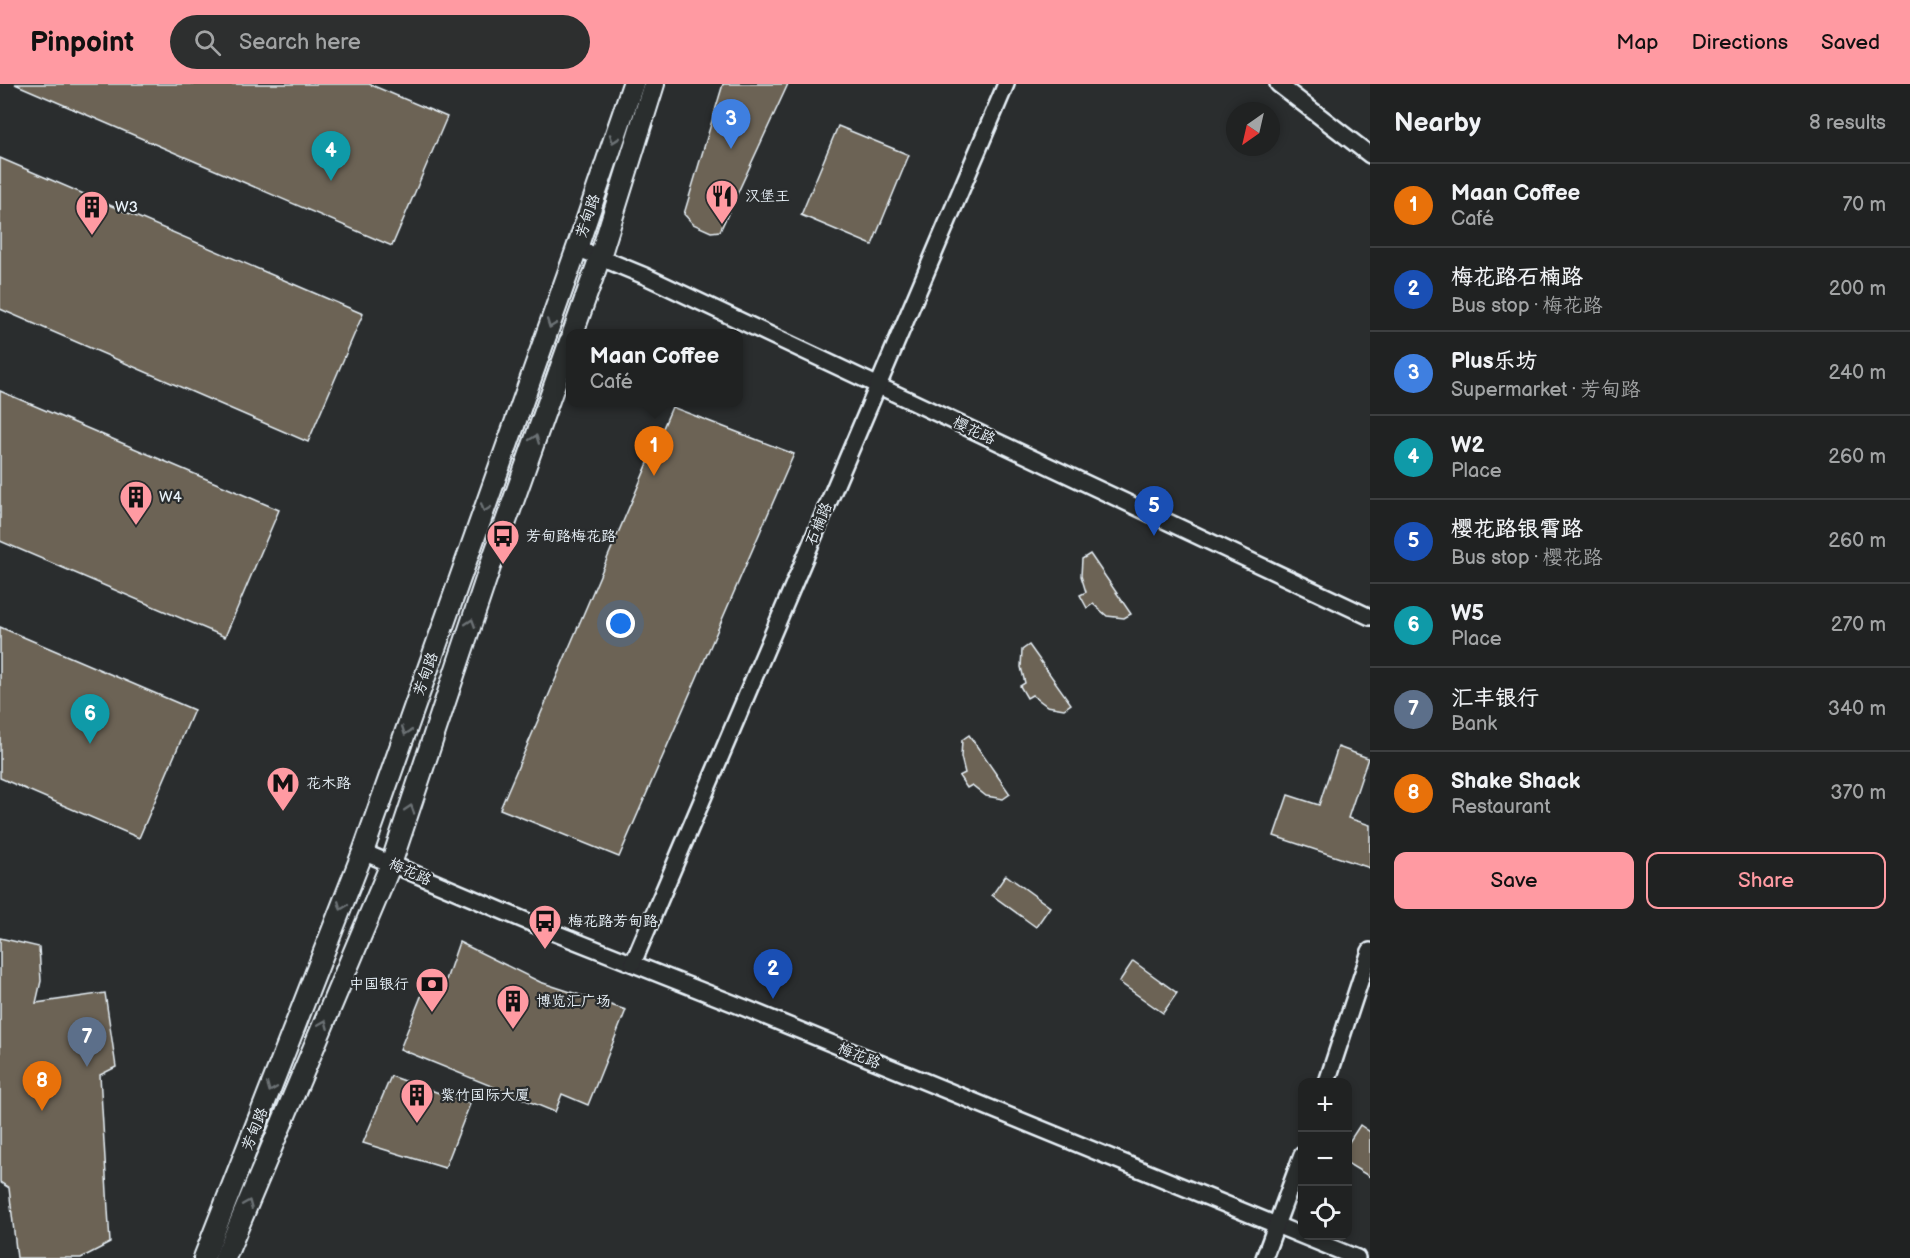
<!DOCTYPE html>
<meta charset="utf-8">
<style>
:root{--surface:#202222;--page:#2d2f2f;--text:#f1f3f6;--muted:#a2a4a5;--line:#3d3f40;--accent:#ff9aa2}
body{margin:0;font-family:"Balsamiq Sans","LXGW WenKai TC",sans-serif;background:var(--page);color:var(--text)}
.controls{position:absolute;right:18px;bottom:18px;display:grid;overflow:hidden;border-radius:12px;box-shadow:0 3px 9px #0003}
.controls button{width:54px;height:54px;display:grid;place-items:center;padding:0;border:0;border-bottom:2px solid var(--line);background:var(--surface);color:var(--text);font:30px sans-serif}
.compass{position:absolute;left:1226px;top:18px;width:54px;height:54px;border-radius:50%;background:var(--surface);box-shadow:0 3px 9px #0003;rotate:214deg}
.you{position:absolute;left:621px;top:540px;width:21px;height:21px;margin:-15px;border:4px solid #fff;border-radius:50%;background:#1a73e8;box-shadow:0 0 0 9px #1a73e833}
.badge{display:grid;place-items:center;width:39px;height:39px;border-radius:50%;background:var(--accent);color:#fff;font-size:20px;font-weight:700}
.pin{position:absolute;translate:-50% -50px;filter:drop-shadow(0 2px 3px #0008)}
.pin::after{content:'';position:absolute;top:32px;width:21px;height:18px;background:inherit;clip-path:polygon(0 0,100% 0,50% 100%)}
.popup{position:absolute;left:566px;top:245px;width:177px;height:78px;box-sizing:border-box;display:grid;place-content:center;border-radius:12px;background:var(--surface);filter:drop-shadow(0 2px 4px #0005);font-size:20px;white-space:nowrap;color:var(--muted)}
.popup b{font-size:22px;color:var(--text)}
.popup::after{content:'';position:absolute;left:50%;top:100%;margin-left:-12px;border:12px solid transparent;border-top-color:var(--surface)}
.list{margin:0;padding:0;list-style:none}
h2{display:flex;justify-content:space-between;align-items:center;height:78px;margin:0;padding:0 24px;font-size:26px}
h2 small{font-size:20px;font-weight:400;color:var(--muted)}
.list li{display:grid;grid-template-columns:39px 1fr auto;gap:18px;align-items:center;box-sizing:border-box;height:84px;padding:0 24px;border-top:2px solid var(--line)}
.list b{display:block;font-size:22px;white-space:nowrap}
.list p{margin:0;font-size:20px;white-space:nowrap;color:var(--muted)}
.list em{font-size:20px;font-style:normal;color:var(--muted)}
.actions{display:flex;gap:12px;padding:18px 24px}
.actions a{flex:1;padding:14px 0;border:2px solid var(--accent);border-radius:12px;text-align:center;font-size:21px;color:var(--accent)}
.actions .main{background:var(--accent);color:#111}
.icon{flex:none;width:33px;height:33px;fill:none;stroke:currentColor;stroke-width:2;stroke-linecap:round;stroke-linejoin:round}
.map{position:relative;flex:none;width:1370px;height:1174px;overflow:hidden}
header{display:flex;align-items:center;gap:36px;box-sizing:border-box;height:84px;padding:0 30px;background:var(--accent);color:#111}
header strong{font-size:28px}
nav{display:flex;gap:33px;margin-inline-start:auto;font-size:21px}
.search{width:420px;height:54px;background:var(--page);display:flex;align-items:center;gap:15px;box-sizing:border-box;padding:0 21px;border-radius:33px;color:var(--muted);font-size:22px}
main{display:flex}
aside{flex:1;background:var(--surface)}
.map>svg:first-child{display:block}
.building{fill:#6c6454;stroke:#e8f1f8;stroke-width:1.5}
.lines{fill:none;stroke-linecap:round;stroke-linejoin:round}
.minor-casing{stroke:#e8f1f8;stroke-width:20}
.major-casing{stroke:#e8f1f8;stroke-width:24}
.minor{stroke:#2a2d2e;stroke-width:15}
.major{stroke:#2a2d2e;stroke-width:20}
.oneway{stroke:#6c7275}
.labels{text-anchor:middle;dominant-baseline:central;stroke-width:4.5;stroke-linejoin:round;paint-order:stroke}
.poi-label{font-size:15px;fill:#e8f1f8;stroke:#2a2d2e;text-anchor:start}
.street-label{font-size:15px;fill:#e8f1f8;stroke:#2a2d2e}
</style>
<header>
<strong>Pinpoint</strong>
<div class="search"><svg class="icon" aria-label="search" viewBox="0 0 24 24"><circle cx="10" cy="10" r="6"/><path d="M15 15l6 6"/></svg>Search here</div>
<nav><a>Map</a><a>Directions</a><a>Saved</a></nav>
</header>
<main>
<div class="map">
<svg width="1370" height="1174" viewBox="0 0 1370 1174">
<rect width="100%" height="100%" fill="#2a2d2e"/>
<filter id="ink" filterUnits="userSpaceOnUse"><feTurbulence type="fractalNoise" baseFrequency=".0167" numOctaves="2"/><feDisplacementMap in="SourceGraphic" scale="12" xChannelSelector="R" yChannelSelector="G"/><feConvolveMatrix kernelMatrix="1 2 1 2 8 2 1 2 1" color-interpolation-filters="sRGB"/></filter>
<g filter="url(#ink)">
<g class="building">
<path d="M15,0H369L447,33L392,162Z"/>
<path d="M723,0H788L720,147L711,148L693,140L684,130Z"/>
<path d="M838,42L909,71L872,161L801,131Z"/>
<path d="M0,74L363,230L308,358L0,225Z"/>
<path d="M0,307L279,426L225,553L0,457Z"/>
<path d="M672,323L794,370L619,773L500,725Z"/>
<path d="M1090,470L1131,530L1124,534L1107,532L1093,520L1087,524L1080,511L1086,508L1081,492L1082,475Z"/>
<path d="M0,543L194,626L139,754L0,694Z"/>
<path d="M1029,561L1071,620L1064,625L1047,622L1032,611L1027,614L1020,602L1025,599L1021,583L1022,566Z"/>
<path d="M969,651L1010,710L1003,715L986,712L972,701L967,704L959,692L965,689L961,673L962,656Z"/>
<path d="M1338,663L1368,674L1348,734L1370,741V784L1274,752L1288,711L1319,721Z"/>
<path d="M1006,791L1050,823L1036,843L992,811Z"/>
<path d="M0,854L39,863L41,897L36,919L105,909L116,983L100,991L110,1159L81,1174H17L9,1104L0,1098Z"/>
<path d="M459,858L540,898L626,926L588,1021L562,1010L555,1028L400,965L428,895L444,902Z"/>
<path d="M1133,877L1177,909L1163,929L1119,898Z"/>
<path d="M391,992L470,1020L445,1084L363,1059Z"/>
<path d="M1360,1041L1370,1048V1093L1347,1079V1061Z"/>
</g>
<g class="lines">
<defs>
<g id="minor">
<path d="M1278,0L1370,71"/>
<path d="M577,164L645,192L1370,533"/>
<path d="M363,768L550,847L745,924L1357,1174"/>
<path d="M633,879L1006,0"/>
<path d="M1327,998L1370,867"/>
<path d="M1264,1174L1302,1071"/>
</g>
<g id="major">
<path d="M573,249L600,173L654,0"/>
<path d="M204,1174L363,768L577,164L633,0"/>
<path d="M225,1174L391,780L492,477L570,257"/>
</g>
</defs>
<use href="#minor" class="minor-casing"/>
<use href="#major" class="major-casing"/>
<use href="#minor" class="minor"/>
<use href="#major" class="major"/>
</g>
<defs><path id="oneway-chevron" d="M-2-3.5L2.5 0L-2 3.5" fill="none" stroke-width="1.6" stroke-linecap="round" stroke-linejoin="round" transform="scale(1.5)"/></defs>
<g class="oneway">
<use href="#oneway-chevron" transform="translate(614 55) rotate(109)"/>
<use href="#oneway-chevron" transform="translate(551 240) rotate(110)"/>
<use href="#oneway-chevron" transform="translate(535 355) rotate(-70)"/>
<use href="#oneway-chevron" transform="translate(485 424) rotate(110)"/>
<use href="#oneway-chevron" transform="translate(471 539) rotate(-72)"/>
<use href="#oneway-chevron" transform="translate(406 647) rotate(110)"/>
<use href="#oneway-chevron" transform="translate(410 725) rotate(-72)"/>
<use href="#oneway-chevron" transform="translate(342 822) rotate(111)"/>
<use href="#oneway-chevron" transform="translate(324 940) rotate(-67)"/>
<use href="#oneway-chevron" transform="translate(271 1004) rotate(112)"/>
<use href="#oneway-chevron" transform="translate(248 1120) rotate(-67)"/>
</g>
</g>
<defs>
<symbol id="restaurant-pin" viewBox="-11 -11 22 30"><path d="M0 17L-7.5 6A9.5 9.5 0 1 1 7.5 6Z" fill="#ff9aa2" stroke="#2a2d2e"/><path d="M-5-6h1v4h1v-4h1v4h1v-4h1v5L-1.5 .5V6h-2V.5L-5-1ZM5-6V6H3V1.5H1.5Q1.5-4 5-6Z" fill="#111"/></symbol>
<symbol id="building-pin" viewBox="-11 -11 22 30"><path d="M0 17L-7.5 6A9.5 9.5 0 1 1 7.5 6Z" fill="#ff9aa2" stroke="#2a2d2e"/><path d="M-4-6H4V6H1V3H-1V6H-4ZM-2.5-4.3h1.7v1.8h-1.7ZM.8-4.3h1.7v1.8H.8ZM-2.5-1h1.7V.8h-1.7ZM.8-1h1.7V.8H.8Z" fill="#111"/></symbol>
<symbol id="bus-pin" viewBox="-11 -11 22 30"><path d="M0 17L-7.5 6A9.5 9.5 0 1 1 7.5 6Z" fill="#ff9aa2" stroke="#2a2d2e"/><path d="M-5-6H5V4H4V6H2V4H-2V6H-4V4H-5ZM-3.5-4V0h7V-4ZM-3.5 1.2v1.5H-2V1.2ZM2 1.2v1.5H3.5V1.2Z" fill="#111"/></symbol>
<symbol id="metro-pin" viewBox="-11 -11 22 30"><path d="M0 17L-7.5 6A9.5 9.5 0 1 1 7.5 6Z" fill="#ff9aa2" stroke="#2a2d2e"/><path d="M-5.5 5V-5H-3L0 0L3-5H5.5V5H3V-.5L0 4L-3-.5V5Z" fill="#111"/></symbol>
<symbol id="bank-pin" viewBox="-11 -11 22 30"><path d="M0 17L-7.5 6A9.5 9.5 0 1 1 7.5 6Z" fill="#ff9aa2" stroke="#2a2d2e"/><path d="M-6-4H6V4H-6ZM0-2.3a2.3 2.3 0 1 0 0 4.6a2.3 2.3 0 1 0 0-4.6Z" fill="#111"/></symbol>
</defs>
<g fill-rule="evenodd">
<use href="#restaurant-pin" x="703" y="93" width="38" height="52"/>
<use href="#building-pin" x="73" y="104" width="38" height="52"/>
<use href="#building-pin" x="117" y="394" width="38" height="52"/>
<use href="#bus-pin" x="484" y="433" width="38" height="52"/>
<use href="#metro-pin" x="264" y="680" width="38" height="52"/>
<use href="#bus-pin" x="526" y="818" width="38" height="52"/>
<use href="#bank-pin" x="413" y="881" width="38" height="52"/>
<use href="#building-pin" x="494" y="898" width="38" height="52"/>
<use href="#building-pin" x="398" y="992" width="38" height="52"/>
</g>
<g class="labels">
<g class="poi-label">
<text x="745" y="112">汉堡王</text>
<text x="115" y="123">W3</text>
<text x="159" y="413">W4</text>
<text x="526" y="452">芳甸路梅花路</text>
<text x="306" y="699">花木路</text>
<text x="568" y="837">梅花路芳甸路</text>
<text x="409" y="900" text-anchor="end">中国银行</text>
<text x="536" y="917">博览汇广场</text>
<text x="440" y="1011">紫竹国际大厦</text>
</g>
<g class="street-label">
<text transform="translate(588 132) rotate(-71)">芳甸路</text>
<text transform="translate(974 347) rotate(25)">樱花路</text>
<text transform="translate(819 440) rotate(-67)">石楠路</text>
<text transform="translate(426 590) rotate(-70)">芳甸路</text>
<text transform="translate(410 788) rotate(24)">梅花路</text>
<text transform="translate(859 972) rotate(22)">梅花路</text>
<text transform="translate(255 1045) rotate(-68)">芳甸路</text>
</g>
</g>
</svg>
<div class="controls">
<button>+</button>
<button>−</button>
<button><svg class="icon" aria-label="locate" viewBox="0 0 24 24"><circle cx="12" cy="12" r="6"/><path d="M12 2v4M12 18v4M2 12h4M18 12h4"/></svg></button>
</div>
<svg class="compass" viewBox="-18 -18 36 36"><path d="M0-13l5 13h-10z" fill="#e53935"/><path d="M0 13l5-13h-10z" fill="#a2a4a5"/></svg>
<div class="you"></div>
<div class="pin badge" style="left:654px;top:392px;background:#e8710a">1</div>
<div class="popup"><b>Maan Coffee</b>Café</div>
<div class="pin badge" style="left:773px;top:915px;background:#1a4fb4">2</div>
<div class="pin badge" style="left:731px;top:65px;background:#3f7fe0">3</div>
<div class="pin badge" style="left:331px;top:97px;background:#0f9aa8">4</div>
<div class="pin badge" style="left:1154px;top:452px;background:#1a4fb4">5</div>
<div class="pin badge" style="left:90px;top:660px;background:#0f9aa8">6</div>
<div class="pin badge" style="left:87px;top:983px;background:#5c6f8a">7</div>
<div class="pin badge" style="left:42px;top:1027px;background:#e8710a">8</div>
</div>
<aside>
<h2>Nearby<small>8 results</small></h2>
<ul class="list">
<li><span class="badge" style="background:#e8710a">1</span><div><b>Maan Coffee</b><p>Café</p></div><em>70 m</em></li>
<li><span class="badge" style="background:#1a4fb4">2</span><div><b>梅花路石楠路</b><p>Bus stop · 梅花路</p></div><em>200 m</em></li>
<li><span class="badge" style="background:#3f7fe0">3</span><div><b>Plus乐坊</b><p>Supermarket · 芳甸路</p></div><em>240 m</em></li>
<li><span class="badge" style="background:#0f9aa8">4</span><div><b>W2</b><p>Place</p></div><em>260 m</em></li>
<li><span class="badge" style="background:#1a4fb4">5</span><div><b>樱花路银霄路</b><p>Bus stop · 樱花路</p></div><em>260 m</em></li>
<li><span class="badge" style="background:#0f9aa8">6</span><div><b>W5</b><p>Place</p></div><em>270 m</em></li>
<li><span class="badge" style="background:#5c6f8a">7</span><div><b>汇丰银行</b><p>Bank</p></div><em>340 m</em></li>
<li><span class="badge" style="background:#e8710a">8</span><div><b>Shake Shack</b><p>Restaurant</p></div><em>370 m</em></li>
</ul>
<div class="actions"><a class="main">Save</a><a>Share</a></div>
</aside>
</main>
